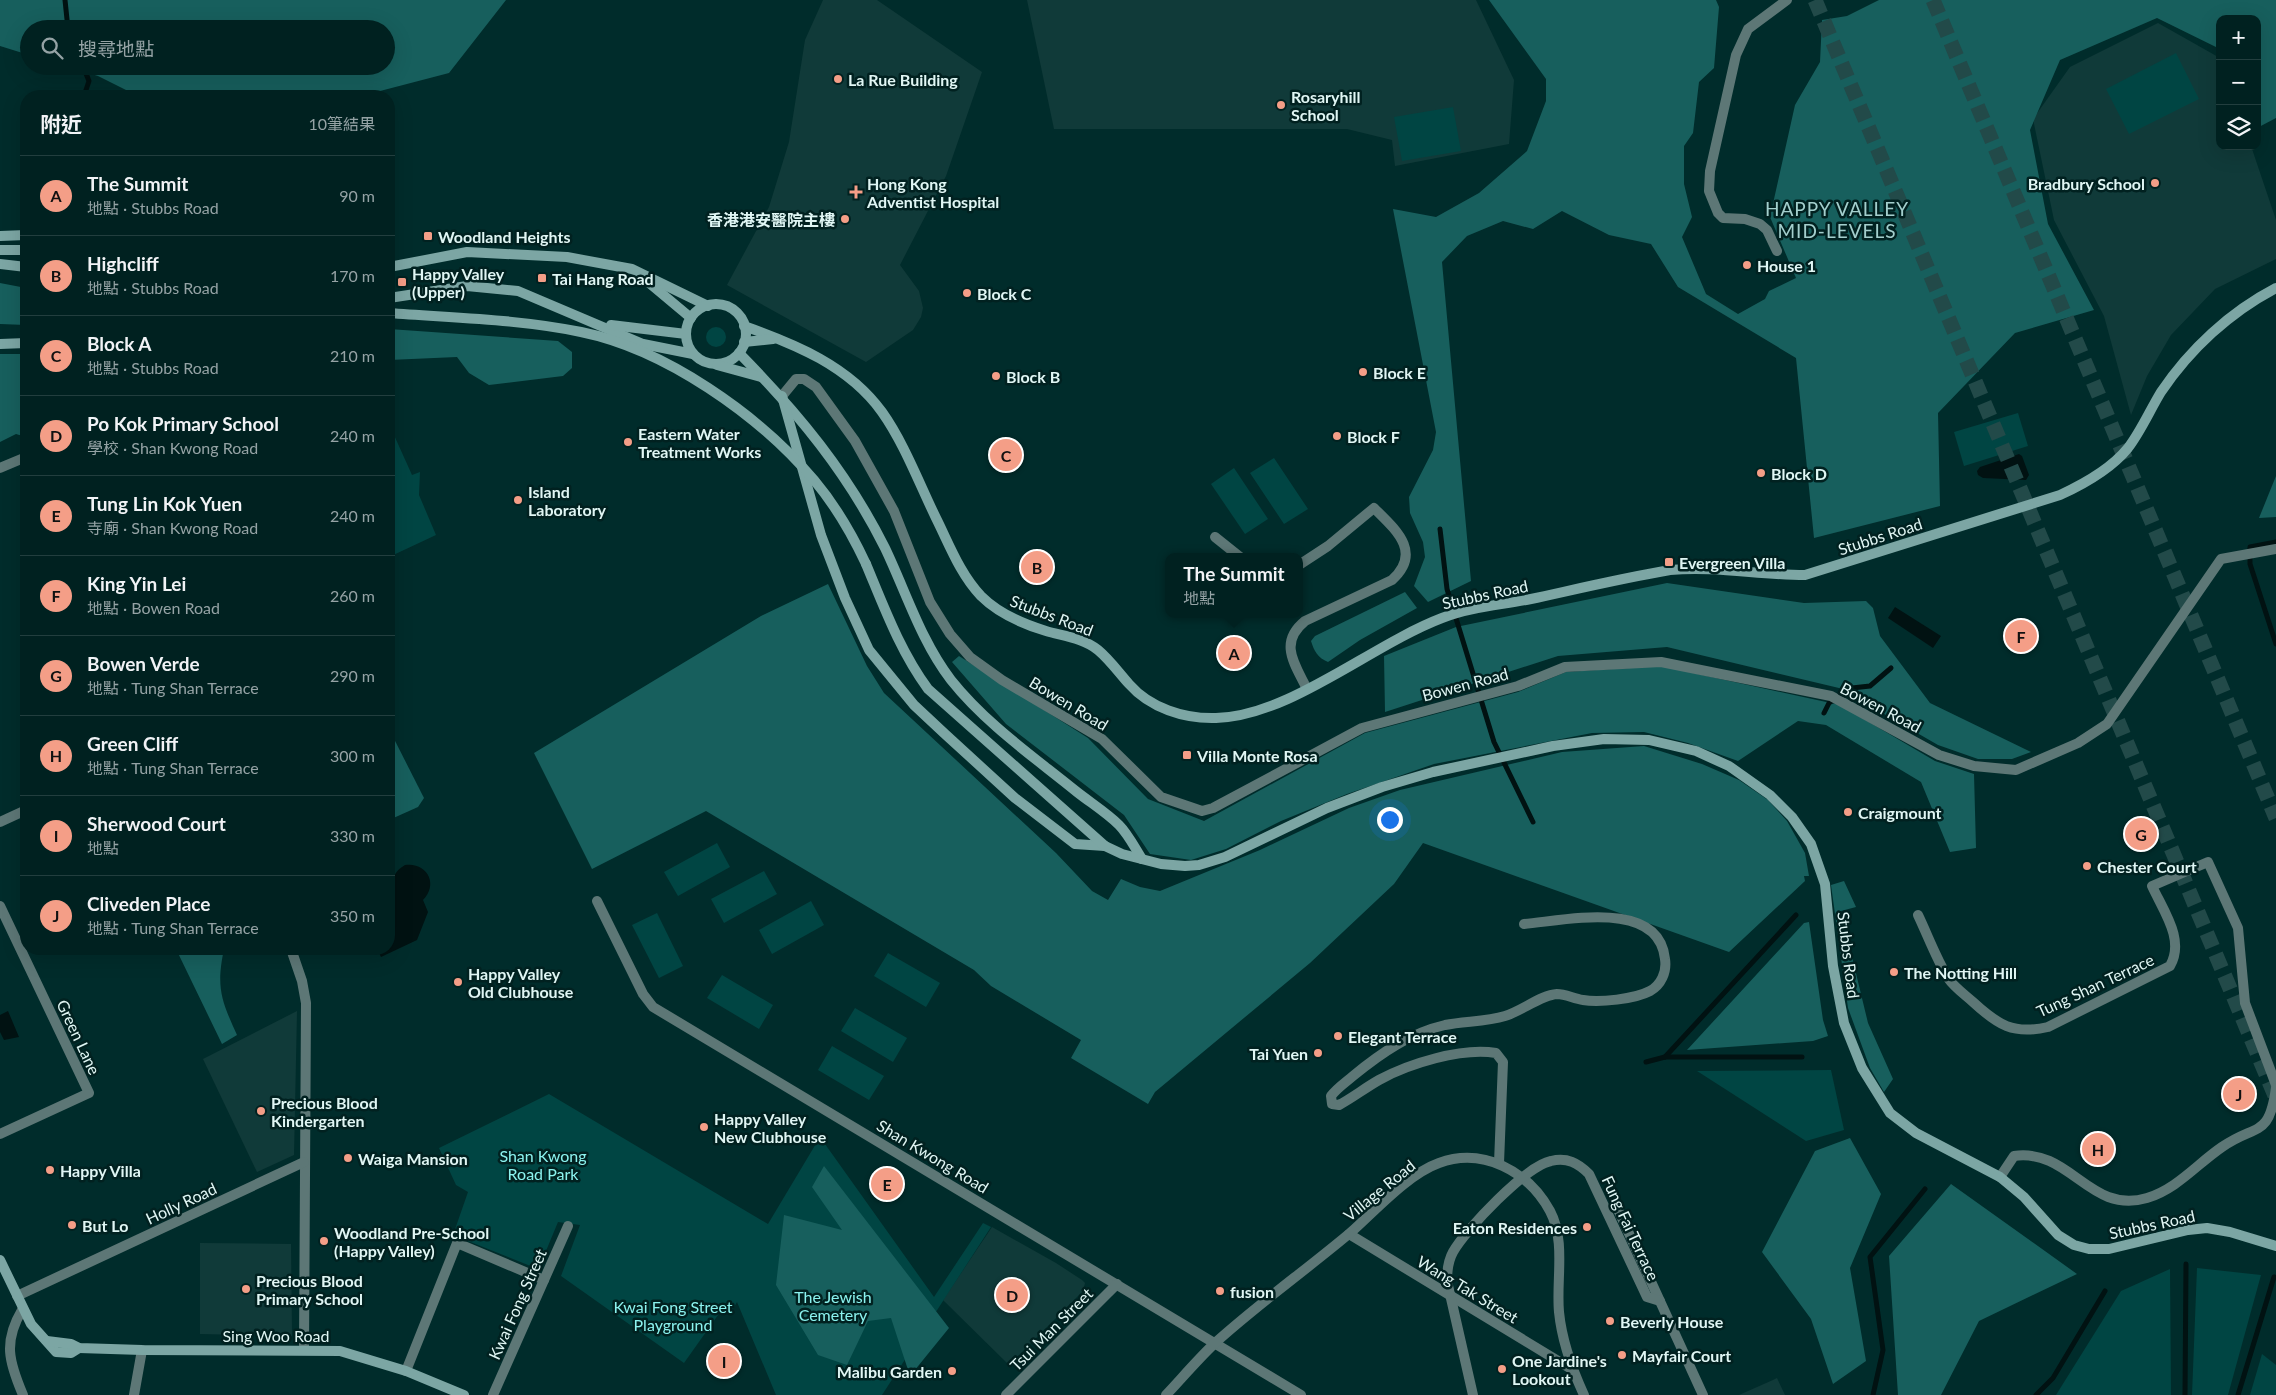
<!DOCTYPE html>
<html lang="zh-TW">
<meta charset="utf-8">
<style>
:root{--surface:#002120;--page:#0e2e2d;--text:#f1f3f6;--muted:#95a3a5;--line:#223e3e;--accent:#f49e87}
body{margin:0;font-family:Lato,"Noto Sans TC",sans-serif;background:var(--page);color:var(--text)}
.controls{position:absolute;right:15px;top:15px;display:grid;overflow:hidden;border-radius:10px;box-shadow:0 5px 20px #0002}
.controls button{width:45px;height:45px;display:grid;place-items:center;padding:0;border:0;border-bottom:1px solid var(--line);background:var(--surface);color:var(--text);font:25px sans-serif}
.you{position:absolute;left:1389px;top:819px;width:18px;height:18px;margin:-12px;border:4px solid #fff;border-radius:50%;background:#1a73e8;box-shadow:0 0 0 8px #1a73e833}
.badge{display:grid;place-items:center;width:32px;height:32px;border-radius:50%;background:var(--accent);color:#111;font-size:16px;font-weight:700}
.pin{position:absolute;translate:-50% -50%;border:2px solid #fff;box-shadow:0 1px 5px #0006}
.popup{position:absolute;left:1165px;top:553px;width:138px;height:65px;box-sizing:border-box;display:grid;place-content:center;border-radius:10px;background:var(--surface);filter:drop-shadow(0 1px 4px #0005);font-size:16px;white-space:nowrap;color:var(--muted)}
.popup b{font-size:19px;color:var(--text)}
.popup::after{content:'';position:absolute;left:50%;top:100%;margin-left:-10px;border:10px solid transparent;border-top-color:var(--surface)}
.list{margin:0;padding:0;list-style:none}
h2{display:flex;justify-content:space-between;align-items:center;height:65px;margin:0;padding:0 20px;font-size:21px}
h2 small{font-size:16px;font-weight:400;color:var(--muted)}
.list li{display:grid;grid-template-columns:32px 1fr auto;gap:15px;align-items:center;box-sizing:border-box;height:80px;padding:0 20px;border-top:1px solid var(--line)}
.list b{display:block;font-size:19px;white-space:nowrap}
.list p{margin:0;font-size:16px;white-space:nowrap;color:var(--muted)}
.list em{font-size:16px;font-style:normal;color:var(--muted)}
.icon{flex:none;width:28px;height:28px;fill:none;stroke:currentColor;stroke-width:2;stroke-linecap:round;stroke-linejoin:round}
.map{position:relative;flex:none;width:2276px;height:1395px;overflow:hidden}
.search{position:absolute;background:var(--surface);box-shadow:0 5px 20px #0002;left:20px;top:20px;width:375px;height:55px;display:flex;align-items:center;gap:12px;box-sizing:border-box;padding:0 18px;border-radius:28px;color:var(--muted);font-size:19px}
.panel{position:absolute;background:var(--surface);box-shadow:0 5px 20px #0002;left:20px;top:90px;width:375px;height:865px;border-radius:20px}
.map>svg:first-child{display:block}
.built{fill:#103a39}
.green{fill:#004543}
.forest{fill:#175f5d}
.water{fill:#011212}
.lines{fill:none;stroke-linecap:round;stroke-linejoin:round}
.stream{stroke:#011212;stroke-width:5}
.highway-tunnel{stroke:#224a49;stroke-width:15;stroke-dasharray:15 8;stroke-linecap:butt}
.street{stroke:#5d7776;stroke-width:10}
.secondary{stroke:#7ca6a4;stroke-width:10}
.secondary-bridge{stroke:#7ca6a4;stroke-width:10}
.poi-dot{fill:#f49e87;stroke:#012120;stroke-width:2}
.labels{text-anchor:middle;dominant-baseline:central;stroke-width:5;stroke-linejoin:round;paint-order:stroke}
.poi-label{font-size:16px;font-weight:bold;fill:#e0f6f4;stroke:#012120;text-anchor:start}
.street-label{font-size:16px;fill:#e0f6f4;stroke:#012120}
.park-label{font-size:16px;fill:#8bf3ef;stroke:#012120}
.quarter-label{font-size:19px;letter-spacing:1px;fill:#a3cfcd;stroke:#012120}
</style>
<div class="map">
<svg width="2276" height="1395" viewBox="0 0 2276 1395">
<rect width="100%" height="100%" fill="#002c2b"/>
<g class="built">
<path d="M823,0H877L982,72L946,176L900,265L919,291L923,308L921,317L913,330L866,362L727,285L769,207L789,142L805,40Z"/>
<path d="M1027,0H1476L1514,80L1509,144L1395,166L1392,140L1347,129H1054Z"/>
<path d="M2158,23L2220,58V146H2251L2276,220V259L2215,289L2171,335L2147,376L2131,415L2104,316L2054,220L2033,119L2070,67Z"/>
<path d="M297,1011L294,1155L257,1172L203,1059Z"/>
<path d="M992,1227L1056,1263L1082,1280L1085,1283L1083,1291L1009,1365L943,1300Z"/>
<path d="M200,1243L291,1244L292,1336L200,1334Z"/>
<path d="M1777,1378L1785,1395H1739L1773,1380Z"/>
</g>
<g class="green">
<path d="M2176,53L2199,99L2129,134L2106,89Z"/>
<path d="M1453,107L1461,151L1402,161L1394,117Z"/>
<circle cx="716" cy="337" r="10"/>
<path d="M2018,413L2028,446L1964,466L1954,432Z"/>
<path d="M389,424L412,475L420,472L419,495L436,535L389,557Z"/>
<path d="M1274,458L1308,509L1284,524L1250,473Z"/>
<path d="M1234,468L1268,519L1245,534L1211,484Z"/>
<path d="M717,843L730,867L678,896L664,872Z"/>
<path d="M764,871L777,894L724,923L711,899Z"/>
<path d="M811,901L824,925L772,954L759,930Z"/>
<path d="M657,913L683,966L659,978L632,925Z"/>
<path d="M888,953L940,983L926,1007L874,976Z"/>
<path d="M722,975L773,1005L759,1029L707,998Z"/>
<path d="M855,1008L907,1038L893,1062L841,1031Z"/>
<path d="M832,1046L884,1076L869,1100L818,1070Z"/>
<path d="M1831,1070L1844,1130L1806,1141L1697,1071Z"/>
<path d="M549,1094L768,1224L820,1137L934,1297L983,1223L991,1227L882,1395H776L737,1302L730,1314L723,1308L684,1363L561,1276L580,1225L558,1222L541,1263L533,1267L453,1235L468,1192L456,1185L439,1148Z"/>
<path d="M2197,1268L2261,1275L2228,1395H2192Z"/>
<path d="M2170,1269L2171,1395H2056L2121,1291Z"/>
<path d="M2262,1354L2276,1365V1395H2250Z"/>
</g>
<g class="forest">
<path d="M0,0H506L449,73L361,96H138L98,76L66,66H386V29H29V55L0,46Z"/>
<path d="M1489,0H1716L1719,7L1714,68L1699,82L1693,133L1684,146V184L1692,217L1682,237L1706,294L1738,314L1765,299L1769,291L1796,278L1770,217L1795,105L1820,62L1822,20L1847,16L1879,0H2276V118L2257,128V19H2220V49L2157,18L2060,60L2030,130L2048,224L2094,310L2015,333L1938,413L1940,506L1814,538L1796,358L1678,287L1651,244L1609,235L1562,211L1533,229L1503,221L1467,236L1442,262L1471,581L1428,602L1414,586L1425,557L1423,542L1410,513L1409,497L1433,450L1436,432L1393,209L1436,217L1479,193L1527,151L1546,101V79Z"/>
<path d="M0,283L26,288V325L0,324Z"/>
<path d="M389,329L558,341L572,352V368L563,376L489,385L469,373L457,357L389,360Z"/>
<path d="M0,354H26V437L16,434L0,442Z"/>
<path d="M2276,476V517L2259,518Z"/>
<path d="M1667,583L1804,603L1866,601L1873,608L1880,636L1930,703L2031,752L2012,759H1978L1938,745L1839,688L1667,647L1558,656L1385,712L1384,656L1456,627Z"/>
<path d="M828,584L867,666L884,693L1056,853L1092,891L1108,900L1121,879L1140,887L1160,891L1260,850L1349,808L1400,790L1562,752L1644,746L1702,764L1739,780L1768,800L1787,821L1805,853L1809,876H1804L1805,881L1729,952L1423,843L1394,884L1310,963L1155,1092L1148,1104L1071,1058L1081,1040L991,986L974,970L706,811L592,869L534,753L761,616Z"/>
<path d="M1405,592L1417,608L1360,640L1328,662C1318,658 1314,651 1311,641L1315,636Z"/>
<path d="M959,656L1088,738L1148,799L1204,821L1365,733L1518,692L1566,672L1661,666L1840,705L1935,761L1974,774L1976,848L1950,852L1921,782L1826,725L1798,721L1738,761L1688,743L1644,732L1592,733L1434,764L1347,794L1281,821L1226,849L1191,860L1150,854L1124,815L1006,724L952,662Z"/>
<path d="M389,729L424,798L418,807L389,820Z"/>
<path d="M1844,881L1856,907L1841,911L1868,1023L1893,1079L1884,1092L1870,1068L1848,1008L1831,885Z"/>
<path d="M1809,922L1823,1020L1828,1036L1813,1041L1687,1050L1804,923Z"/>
<path d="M176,949H224C216,987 221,1000 237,1035L222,1044Z"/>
<path d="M1850,1138L1881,1194L1850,1268L1866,1361L1833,1384L1811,1319L1762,1252L1815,1151Z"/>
<path d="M824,1166L949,1328L910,1376L891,1318L868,1321L847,1365L818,1355L776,1285L784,1215L842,1230L812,1187Z"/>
<path d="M1951,1184L2077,1274L1979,1321L1941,1395H1898L1889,1256Z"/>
</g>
<g class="water">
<path d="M2019,454L2022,456L2029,475L2026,480L1983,478L1978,475L1977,471L1980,467Z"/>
<path d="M1895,607L1941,636L1933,648L1888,618Z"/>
<path d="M405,865C427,862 439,884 423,900L428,912L417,940L381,957L377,949H389V894L393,892C391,880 394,871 405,865Z"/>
<path d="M8,1011L19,1037L4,1040L0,1032V1015Z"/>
</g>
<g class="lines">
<g class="stream">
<path d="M65,0L68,29"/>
<path d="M83,66L89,81L85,93"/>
<path d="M1440,529L1447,589L1494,742L1533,822"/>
<path d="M2276,542L2250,547V564L2276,644"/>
<path d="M1824,713L1829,703L1852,688L1870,686L1891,668"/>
<path d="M1665,1057L1796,915"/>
<path d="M1646,1062L1665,1057H1802"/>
<path d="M1873,1395L1883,1350L1870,1257L1925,1189"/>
<path d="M2036,1395L2053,1378L2105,1291"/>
<path d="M2185,1395L2186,1264"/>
<path d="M2238,1395L2274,1277"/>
</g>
<g class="highway-tunnel">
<path d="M1815,0L2276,1098"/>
<path d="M1933,0L2276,818"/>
</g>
<g class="street">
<path d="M1777,251L1767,230L1760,224L1745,219L1723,218L1718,213L1709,191L1710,171L1736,55L1748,29L1787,0"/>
<path d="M782,396L796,379H804L816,387L855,441L894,511L930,602L950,634L970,657L1002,680L1102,739L1161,797L1202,811L1213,808L1362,728L1518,686L1565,667L1661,662L1831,696L1939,755L1974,766L2016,770L2078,743L2107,724L2221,559L2276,549"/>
<path d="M0,468L26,457"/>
<path d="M1215,537L1240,557"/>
<path d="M1299,565L1328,546L1374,508C1395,529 1423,552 1392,580L1305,621C1278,643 1295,664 1307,689"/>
<path d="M0,822L26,810"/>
<path d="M597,901L643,994L653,1007L1301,1395"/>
<path d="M0,906L89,1093L0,1134"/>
<path d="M1918,915C1928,936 1936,958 1948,978C1954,987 1964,994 1973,1002C1998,1025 2013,1035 2048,1027L2170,966C2185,940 2164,912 2152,886L2208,862L2238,928L2245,1003L2276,1085"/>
<path d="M291,949L302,981L306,1003L304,1350"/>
<path d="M1499,1163L1503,1062L1496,1053C1462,1047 1408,1064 1379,1080C1365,1088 1352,1098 1339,1105L1332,1104L1331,1096C1337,1088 1346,1082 1353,1076C1381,1053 1410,1033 1445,1025C1465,1021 1486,1022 1505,1016C1522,1011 1541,995 1557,994C1566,994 1574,999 1583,1000C1599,1003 1635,999 1650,991C1661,985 1667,972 1665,959C1659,898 1563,921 1524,924"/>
<path d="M2000,1177L2014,1156C2071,1148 2089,1215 2147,1198C2177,1189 2197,1164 2222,1147C2256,1123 2269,1139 2276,1088"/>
<path d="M1615,1203L1703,1395"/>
<path d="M1349,1234L1573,1370"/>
<path d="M17,1296L304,1162"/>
<path d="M22,1310C3,1342 9,1362 23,1395"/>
<path d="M406,1371L457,1243L544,1280"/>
<path d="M134,1395L142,1350"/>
<path d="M493,1395L568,1226"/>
<path d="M1006,1395L1117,1284"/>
<path d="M1166,1395C1182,1378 1198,1359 1215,1343C1258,1304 1306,1270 1350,1233C1375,1211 1408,1174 1439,1163C1483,1147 1528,1171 1550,1211C1566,1241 1556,1280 1559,1312C1562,1342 1572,1369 1584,1395"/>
<path d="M1473,1395L1447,1281C1447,1271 1448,1261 1453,1252C1466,1229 1526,1166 1551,1161C1567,1157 1578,1163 1589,1174L1647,1297L1660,1301"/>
</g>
<g class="secondary">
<path d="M0,236L26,235"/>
<path d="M0,250H26"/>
<path d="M0,264L26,267"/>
<path d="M389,267L467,252L567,257L632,269L708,306"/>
<path d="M648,282L691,318"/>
<path d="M389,298L467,286L518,291L643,344L693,354"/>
<circle cx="716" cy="334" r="30"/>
<path d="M611,325L686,334"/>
<path d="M744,326C795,344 849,366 882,412C904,443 919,483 936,518C949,544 960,574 981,596C998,613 1023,624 1046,631C1063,636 1083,638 1098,650C1110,660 1119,673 1129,684C1150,708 1184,719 1216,718C1290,716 1371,645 1442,618C1470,607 1502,605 1531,599C1577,589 1623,578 1670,570C1716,566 1759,575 1805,575L2060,495C2084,484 2111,469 2128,448C2141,431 2150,410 2161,392C2190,349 2230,312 2276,288"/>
<path d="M744,342L773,339"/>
<path d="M0,344L26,343"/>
<path d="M739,353C798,413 847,472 885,548C906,592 921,641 951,680C986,724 1034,757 1077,792C1091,803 1107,813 1119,825C1128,834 1135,848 1142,859"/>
<path d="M717,365L761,377"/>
<path d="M782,396L821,535L845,598L869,650L914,705L945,734L1015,798L1075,844L1105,846L1122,854L1161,864L1185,866L1199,865L1225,857L1327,808L1382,787L1433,772L1553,746L1604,739L1649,740L1696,751L1729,766L1770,795L1792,817L1811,844L1825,884L1833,966L1844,1023L1862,1068L1890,1113L1916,1133L2000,1177L2024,1197L2058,1235L2074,1245L2089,1249H2109L2188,1230L2207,1228L2230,1232L2276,1246"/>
<path d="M866,564C884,607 900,651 928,689L1105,846"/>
<path d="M0,1260L31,1324L56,1352L71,1353L79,1348"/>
<path d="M47,1341L71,1344L79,1348L142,1350L340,1351L406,1371L464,1395"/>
</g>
<path class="secondary-bridge" d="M389,313C453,318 518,319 581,332C665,349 759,415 814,480C835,505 852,534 866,564"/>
</g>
<g class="poi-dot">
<circle cx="838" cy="79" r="5"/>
<circle cx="1281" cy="105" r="5"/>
<circle cx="2155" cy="183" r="5"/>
<path d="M853.5 184.5h5v5h5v5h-5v5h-5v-5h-5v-5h5z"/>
<circle cx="845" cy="219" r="5"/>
<rect x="423" y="231" width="10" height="10" rx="2.5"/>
<circle cx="1747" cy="265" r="5"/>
<rect x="537" y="273" width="10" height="10" rx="2.5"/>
<rect x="397" y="277" width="10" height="10" rx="2.5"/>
<circle cx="967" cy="293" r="5"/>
<circle cx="1363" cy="372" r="5"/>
<circle cx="996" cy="376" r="5"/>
<circle cx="1337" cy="436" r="5"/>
<circle cx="628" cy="442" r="5"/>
<circle cx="1761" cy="473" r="5"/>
<circle cx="518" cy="500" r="5"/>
<rect x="1664" y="557" width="10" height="10" rx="2.5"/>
<rect x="1182" y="750" width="10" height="10" rx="2.5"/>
<circle cx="1848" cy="812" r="5"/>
<circle cx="2087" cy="866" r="5"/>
<circle cx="1894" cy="972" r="5"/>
<circle cx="458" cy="982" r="5"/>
<circle cx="1338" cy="1036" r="5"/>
<circle cx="1318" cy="1053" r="5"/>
<circle cx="261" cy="1111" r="5"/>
<circle cx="704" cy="1127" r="5"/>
<circle cx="348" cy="1158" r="5"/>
<circle cx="50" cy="1170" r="5"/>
<circle cx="72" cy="1225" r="5"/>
<circle cx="1587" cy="1227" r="5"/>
<circle cx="324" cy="1241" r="5"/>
<circle cx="246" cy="1289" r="5"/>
<circle cx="1220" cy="1291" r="5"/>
<circle cx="1610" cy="1321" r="5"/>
<circle cx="1622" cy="1355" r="5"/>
<circle cx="1502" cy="1369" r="5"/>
<circle cx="952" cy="1371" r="5"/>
</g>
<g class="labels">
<g class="poi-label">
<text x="848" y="79">La Rue Building</text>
<text x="1291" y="96">Rosaryhill<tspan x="1291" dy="18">School</tspan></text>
<text x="867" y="183">Hong Kong<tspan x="867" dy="18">Adventist Hospital</tspan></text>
<text x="2145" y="183" text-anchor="end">Bradbury School</text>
<text x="835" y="219" text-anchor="end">香港港安醫院主樓</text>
<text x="438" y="236">Woodland Heights</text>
<text x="1757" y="265">House 1</text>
<text x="412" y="273">Happy Valley<tspan x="412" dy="18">(Upper)</tspan></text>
<text x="552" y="278">Tai Hang Road</text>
<text x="977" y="293">Block C</text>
<text x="1373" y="372">Block E</text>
<text x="1006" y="376">Block B</text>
<text x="638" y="433">Eastern Water<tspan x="638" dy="18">Treatment Works</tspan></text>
<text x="1347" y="436">Block F</text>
<text x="1771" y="473">Block D</text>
<text x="528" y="491">Island<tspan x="528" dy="18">Laboratory</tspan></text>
<text x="1679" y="562">Evergreen Villa</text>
<text x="1197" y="755">Villa Monte Rosa</text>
<text x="1858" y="812">Craigmount</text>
<text x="2097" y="866">Chester Court</text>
<text x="1904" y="972">The Notting Hill</text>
<text x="468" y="973">Happy Valley<tspan x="468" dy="18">Old Clubhouse</tspan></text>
<text x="1348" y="1036">Elegant Terrace</text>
<text x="1308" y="1053" text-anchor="end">Tai Yuen</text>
<text x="271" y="1102">Precious Blood<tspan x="271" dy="18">Kindergarten</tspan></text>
<text x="714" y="1118">Happy Valley<tspan x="714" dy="18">New Clubhouse</tspan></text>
<text x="358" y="1158">Waiga Mansion</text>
<text x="60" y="1170">Happy Villa</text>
<text x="82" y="1225">But Lo</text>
<text x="1577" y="1227" text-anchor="end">Eaton Residences</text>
<text x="334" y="1232">Woodland Pre-School<tspan x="334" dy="18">(Happy Valley)</tspan></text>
<text x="256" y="1280">Precious Blood<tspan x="256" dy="18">Primary School</tspan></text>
<text x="1230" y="1291">fusion</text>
<text x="1620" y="1321">Beverly House</text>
<text x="1632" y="1355">Mayfair Court</text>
<text x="1512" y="1360">One Jardine's<tspan x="1512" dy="18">Lookout</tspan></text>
<text x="942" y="1371" text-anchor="end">Malibu Garden</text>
</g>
<g class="street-label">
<text transform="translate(1880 536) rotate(-18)">Stubbs Road</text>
<text transform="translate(1485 594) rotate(-12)">Stubbs Road</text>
<text transform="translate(1052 615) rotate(21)">Stubbs Road</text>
<text transform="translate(1465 684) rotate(-15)">Bowen Road</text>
<text transform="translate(1069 703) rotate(31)">Bowen Road</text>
<text transform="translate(1881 707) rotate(28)">Bowen Road</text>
<text transform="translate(1849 955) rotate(83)">Stubbs Road</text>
<text transform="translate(2095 985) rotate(-25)">Tung Shan Terrace</text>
<text transform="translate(79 1037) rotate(65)">Green Lane</text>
<text transform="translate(933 1156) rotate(31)">Shan Kwong Road</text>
<text transform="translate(1379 1190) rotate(-39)">Village Road</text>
<text transform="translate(181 1203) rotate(-25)">Holly Road</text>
<text transform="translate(2152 1224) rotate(-12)">Stubbs Road</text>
<text transform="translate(1631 1228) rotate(65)">Fung Fai Terrace</text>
<text transform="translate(1468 1289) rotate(31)">Wang Tak Street</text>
<text transform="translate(517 1304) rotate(-66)">Kwai Fong Street</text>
<text transform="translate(1051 1329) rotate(-45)">Tsui Man Street</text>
<text x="276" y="1335">Sing Woo Road</text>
</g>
<g class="park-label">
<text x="543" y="1155">Shan Kwong<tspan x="543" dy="18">Road Park</tspan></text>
<text x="833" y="1296">The Jewish<tspan x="833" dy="18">Cemetery</tspan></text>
<text x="673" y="1306">Kwai Fong Street<tspan x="673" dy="18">Playground</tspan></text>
</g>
<g class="quarter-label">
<text x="1837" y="208">HAPPY VALLEY<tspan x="1837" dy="22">MID-LEVELS</tspan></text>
</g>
</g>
</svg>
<div class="controls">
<button>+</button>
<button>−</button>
<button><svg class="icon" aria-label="layers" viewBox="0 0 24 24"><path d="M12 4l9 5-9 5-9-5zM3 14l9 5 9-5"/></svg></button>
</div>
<div class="you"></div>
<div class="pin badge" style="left:1234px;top:653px">A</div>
<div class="popup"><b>The Summit</b>地點</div>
<div class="pin badge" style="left:1037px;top:567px">B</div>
<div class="pin badge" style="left:1006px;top:455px">C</div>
<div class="pin badge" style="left:1012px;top:1295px">D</div>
<div class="pin badge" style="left:887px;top:1184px">E</div>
<div class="pin badge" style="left:2021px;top:636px">F</div>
<div class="pin badge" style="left:2141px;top:834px">G</div>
<div class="pin badge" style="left:2098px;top:1149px">H</div>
<div class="pin badge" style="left:724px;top:1361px">I</div>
<div class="pin badge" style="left:2239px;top:1094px">J</div>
<div class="search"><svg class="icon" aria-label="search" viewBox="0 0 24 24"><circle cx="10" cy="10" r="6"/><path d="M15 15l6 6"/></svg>搜尋地點</div>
<section class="panel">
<h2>附近<small>10筆結果</small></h2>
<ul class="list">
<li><span class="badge">A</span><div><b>The Summit</b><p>地點 · Stubbs Road</p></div><em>90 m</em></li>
<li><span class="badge">B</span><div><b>Highcliff</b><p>地點 · Stubbs Road</p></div><em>170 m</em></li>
<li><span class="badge">C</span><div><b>Block A</b><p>地點 · Stubbs Road</p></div><em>210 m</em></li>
<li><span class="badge">D</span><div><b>Po Kok Primary School</b><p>學校 · Shan Kwong Road</p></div><em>240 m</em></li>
<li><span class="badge">E</span><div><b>Tung Lin Kok Yuen</b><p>寺廟 · Shan Kwong Road</p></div><em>240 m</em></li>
<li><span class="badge">F</span><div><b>King Yin Lei</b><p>地點 · Bowen Road</p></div><em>260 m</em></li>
<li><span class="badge">G</span><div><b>Bowen Verde</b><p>地點 · Tung Shan Terrace</p></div><em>290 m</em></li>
<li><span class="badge">H</span><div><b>Green Cliff</b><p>地點 · Tung Shan Terrace</p></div><em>300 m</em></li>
<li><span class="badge">I</span><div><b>Sherwood Court</b><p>地點</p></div><em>330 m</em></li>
<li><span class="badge">J</span><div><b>Cliveden Place</b><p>地點 · Tung Shan Terrace</p></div><em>350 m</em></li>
</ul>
</section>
</div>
